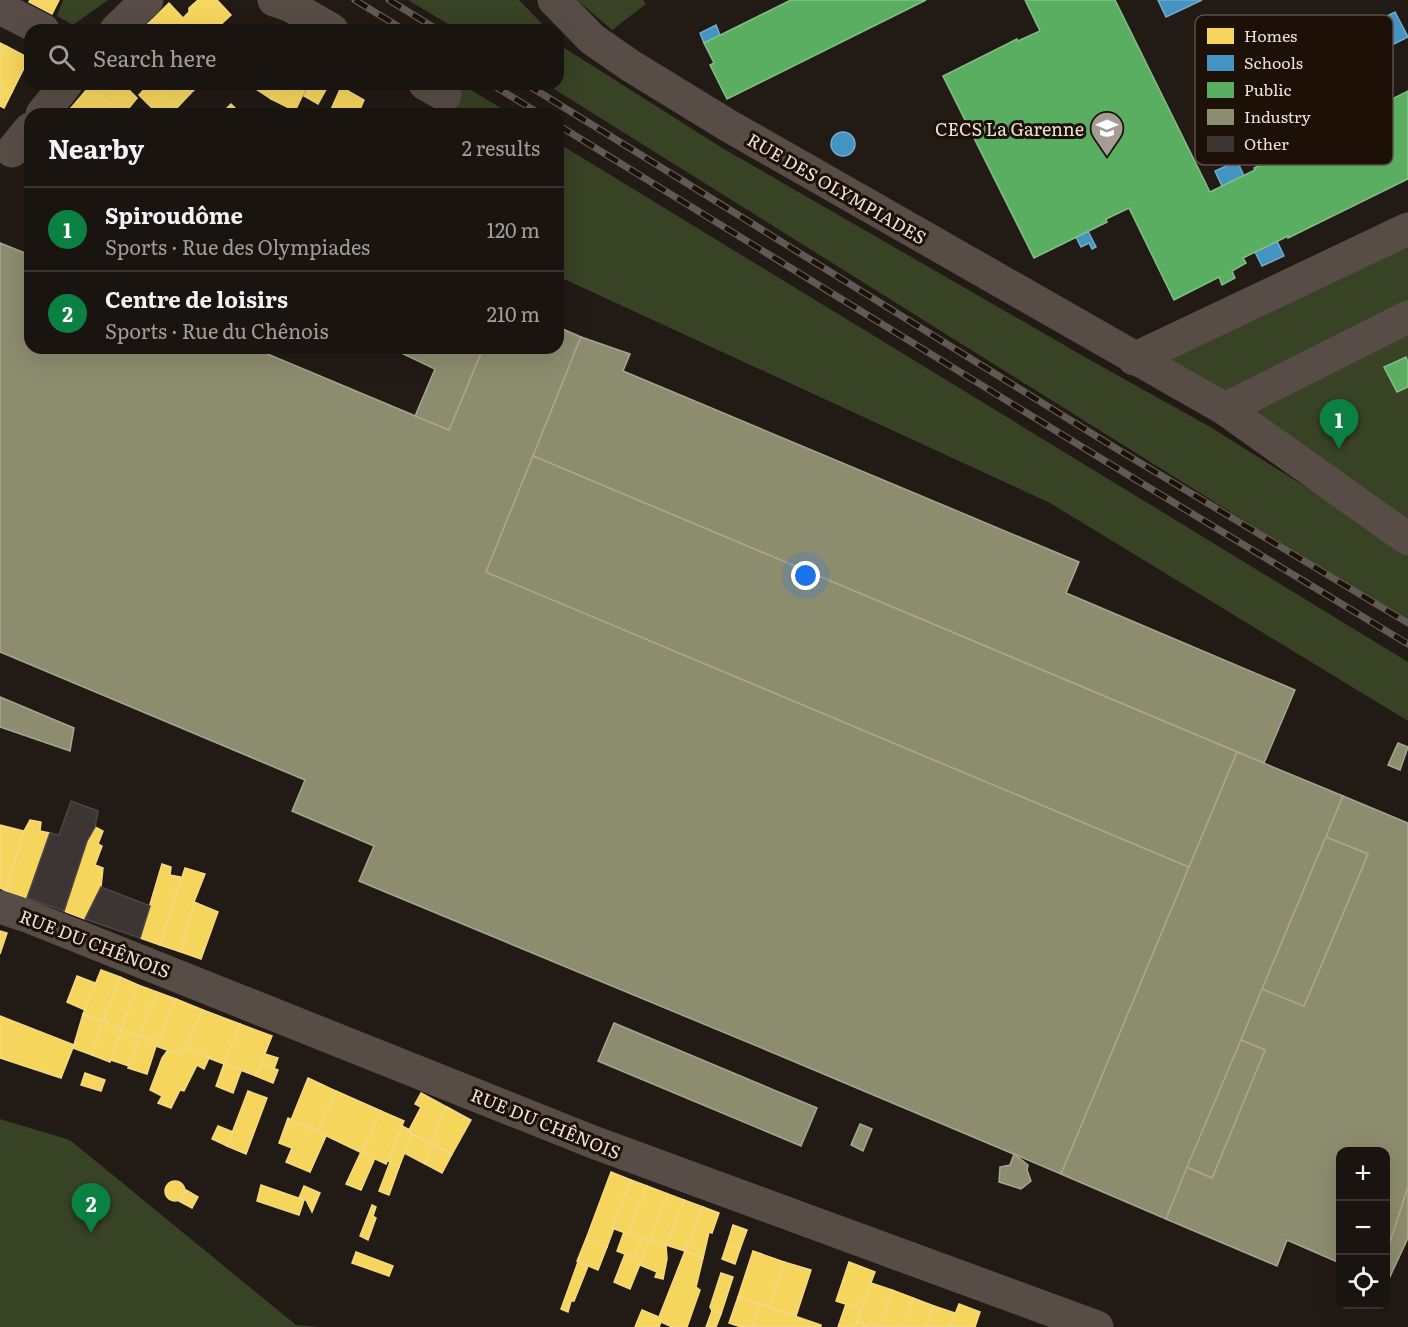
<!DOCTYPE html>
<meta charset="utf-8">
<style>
:root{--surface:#1a1410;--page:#231d19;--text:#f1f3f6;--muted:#9f9e9f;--line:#383330;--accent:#0b8043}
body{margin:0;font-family:Literata,serif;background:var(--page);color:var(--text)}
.controls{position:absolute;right:18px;bottom:18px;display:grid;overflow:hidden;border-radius:12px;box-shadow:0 6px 24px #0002}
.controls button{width:54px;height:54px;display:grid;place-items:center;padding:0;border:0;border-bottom:2px solid var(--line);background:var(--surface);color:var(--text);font:30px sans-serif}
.you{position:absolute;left:806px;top:576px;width:21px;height:21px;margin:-15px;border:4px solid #fff;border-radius:50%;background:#1a73e8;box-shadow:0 0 0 9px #1a73e833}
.badge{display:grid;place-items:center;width:39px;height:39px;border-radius:50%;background:var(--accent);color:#fff;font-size:20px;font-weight:700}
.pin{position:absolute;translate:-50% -50px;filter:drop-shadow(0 2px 3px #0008)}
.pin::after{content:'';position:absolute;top:32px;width:21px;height:18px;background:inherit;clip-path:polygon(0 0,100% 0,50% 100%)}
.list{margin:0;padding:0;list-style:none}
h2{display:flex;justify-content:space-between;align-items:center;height:78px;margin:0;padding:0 24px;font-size:26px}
h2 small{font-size:20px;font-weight:400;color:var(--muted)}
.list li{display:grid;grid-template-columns:39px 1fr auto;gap:18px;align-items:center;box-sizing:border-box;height:84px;padding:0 24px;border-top:2px solid var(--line)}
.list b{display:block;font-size:22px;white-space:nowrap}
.list p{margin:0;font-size:20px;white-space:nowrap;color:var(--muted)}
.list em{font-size:20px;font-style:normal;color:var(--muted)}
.icon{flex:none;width:33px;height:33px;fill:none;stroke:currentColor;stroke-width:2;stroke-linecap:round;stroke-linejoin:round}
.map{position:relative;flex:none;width:1408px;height:1327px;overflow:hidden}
.search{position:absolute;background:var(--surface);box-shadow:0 6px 24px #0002;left:24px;top:24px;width:540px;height:66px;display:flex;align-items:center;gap:15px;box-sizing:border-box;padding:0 21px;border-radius:18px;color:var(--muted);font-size:22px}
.panel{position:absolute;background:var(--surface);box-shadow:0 6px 24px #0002;left:24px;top:108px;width:540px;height:246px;border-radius:18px}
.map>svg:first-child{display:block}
.green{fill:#384225}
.homes{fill:#f6d55c;stroke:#f3d982;stroke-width:1.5}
.schools{fill:#4393c3;stroke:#76abca;stroke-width:1.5}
.public{fill:#5aae61;stroke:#86be86;stroke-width:1.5}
.industry{fill:#8c8c6e;stroke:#a9a68f;stroke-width:1.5}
.building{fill:#3d3533;stroke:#4d4543;stroke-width:1.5}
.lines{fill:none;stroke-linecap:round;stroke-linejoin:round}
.street{stroke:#584c46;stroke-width:33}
.rail-casing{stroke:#615954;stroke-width:7}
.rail{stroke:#1d1007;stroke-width:4.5;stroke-dasharray:14;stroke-linecap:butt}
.labels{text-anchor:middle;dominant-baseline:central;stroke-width:6;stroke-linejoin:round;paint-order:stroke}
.poi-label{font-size:18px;fill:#ece2dc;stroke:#1d1007;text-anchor:end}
.street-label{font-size:18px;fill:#ece2dc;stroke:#1d1007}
.key{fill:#1d1007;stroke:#5b4f47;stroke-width:1.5}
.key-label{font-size:16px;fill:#ece2dc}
</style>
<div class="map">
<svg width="1408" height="1327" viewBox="0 0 1408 1327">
<rect width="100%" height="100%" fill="#221a15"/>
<g class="green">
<path d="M63,0H108L73,25L57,16Z"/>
<path d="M408,0H519L548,30H458Z"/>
<path d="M577,0H643L646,4L612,30Z"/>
<path d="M558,40L566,49L724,149L1090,360L1212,428L1408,551V623L546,84H558Z"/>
<path d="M461,84L511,114H443Z"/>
<path d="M558,143L1408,662V721L1050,503L564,279H558Z"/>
<path d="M1408,231V539L1134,359Z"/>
<path d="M0,1119L70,1140L296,1325L320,1327H0Z"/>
</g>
<g class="homes">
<path d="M30,0H59L52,14L29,2Z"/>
<path d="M198,0H217L231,15L215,30H162L152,20L169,3L183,18L189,12V8Z"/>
<path d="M152,20L162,30H141Z"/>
<path d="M0,43L6,46L0,58Z"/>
<path d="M6,46L29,58L12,92L0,86V58Z"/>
<path d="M91,84H123L137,98L125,113L88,88Z"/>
<path d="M149,84H172L161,95L179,113L158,114L139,95Z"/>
<path d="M172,84H181L190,94L176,109L161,95Z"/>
<path d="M181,84H200L190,94Z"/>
<path d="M259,84H279L271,99L256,89Z"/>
<path d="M279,84H308L295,111L271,99Z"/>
<path d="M310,84H329L318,104L304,96Z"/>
<path d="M0,86L12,92L4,108L0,106Z"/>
<path d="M341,87L364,100L358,114H329Z"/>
<path d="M88,88L125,113L85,114L71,108Z"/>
<path d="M231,104L239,112L237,114H221Z"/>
<path d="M71,108L85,114H67Z"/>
<path d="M30,820L41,822L40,831L50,833L27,898L6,891L24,831Z"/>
<path d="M0,825L24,831L6,891L0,888Z"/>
<path d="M95,827L103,831L98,844L102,846L95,865L103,868L101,887L85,919L64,911L87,841Z"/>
<path d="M162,864L171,867L170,875L181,877L160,945L140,938Z"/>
<path d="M185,868L205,874L194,902L181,952L160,945Z"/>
<path d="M194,902L218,912L201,959L181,952Z"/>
<path d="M0,931L7,933L0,954Z"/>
<path d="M101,970L120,977L103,1022L83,1014Z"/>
<path d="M77,976L95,983L85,1010L67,1002Z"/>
<path d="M120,977L138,985L121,1029L103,1022Z"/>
<path d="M138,985L157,992L140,1036L121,1029Z"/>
<path d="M157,992L176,999L157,1043L140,1036Z"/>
<path d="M176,999L203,1010L181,1055L156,1046Z"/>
<path d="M203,1010L240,1024L224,1064L185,1049Z"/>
<path d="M83,1014L103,1022L92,1055L73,1048Z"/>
<path d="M0,1016L74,1045L61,1078L0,1058Z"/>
<path d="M103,1022L122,1029L110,1062L92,1055Z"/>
<path d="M240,1024L272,1036L256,1076L224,1064Z"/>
<path d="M122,1029L139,1036L129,1066L111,1060Z"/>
<path d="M139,1036L157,1043L147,1074L128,1068Z"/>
<path d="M185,1049L209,1058L204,1069L197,1065L184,1091L180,1090L171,1108L158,1103L162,1096L150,1090L162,1058L168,1050L181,1055Z"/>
<path d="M265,1054L278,1058L274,1069L261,1064Z"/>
<path d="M224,1064L241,1071L233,1093L216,1086Z"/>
<path d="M261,1064L278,1070L273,1083L256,1076Z"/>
<path d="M85,1073L105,1080L101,1091L81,1085Z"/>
<path d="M308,1078L336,1091L318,1131L291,1120Z"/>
<path d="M248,1091L267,1098L246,1154L227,1146Z"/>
<path d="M336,1091L381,1111L362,1153L318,1132Z"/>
<path d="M421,1093L447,1107L430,1143L408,1132L421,1107L415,1104Z"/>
<path d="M447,1107L471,1120L452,1154L430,1143Z"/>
<path d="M381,1111L404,1121L386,1164L362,1153Z"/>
<path d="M288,1118L326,1136L310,1172L286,1162L292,1148L279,1143Z"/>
<path d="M218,1126L233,1132L227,1146L212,1139Z"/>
<path d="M402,1126L410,1130L408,1132L412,1134L399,1167L388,1161Z"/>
<path d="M412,1134L434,1145L425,1164L404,1153Z"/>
<path d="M434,1145L452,1154L442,1173L425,1164Z"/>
<path d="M361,1152L375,1158L361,1190L346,1184Z"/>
<path d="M390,1162L399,1167L389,1195L379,1191Z"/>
<path d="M611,1172L631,1180L612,1228H614L607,1247L586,1239Z"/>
<path d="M631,1180L647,1186L628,1234L612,1228Z"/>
<circle cx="175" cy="1191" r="10"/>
<path d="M261,1185L304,1200L299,1215L257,1201Z"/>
<path d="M304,1186L320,1193L312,1212L306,1200L299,1198Z"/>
<path d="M647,1186L668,1194L649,1242L628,1234Z"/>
<path d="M186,1190L198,1197L192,1208L179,1201L185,1196Z"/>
<path d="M668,1194L684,1200L666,1245L650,1239Z"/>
<path d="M684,1200L703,1207L685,1251L666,1245Z"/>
<path d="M372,1205L376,1207L373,1216L376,1218L368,1240L360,1236Z"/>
<path d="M703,1207L719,1213L712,1233L709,1232L703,1258L685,1251Z"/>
<path d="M733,1225L747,1230L740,1249L727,1244Z"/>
<path d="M624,1232L642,1239L635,1258L617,1251Z"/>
<path d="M586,1239L607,1247L598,1270L577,1261Z"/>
<path d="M642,1239L649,1242L630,1289L614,1282L625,1254L635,1258Z"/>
<path d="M650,1239L666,1245L667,1259L663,1279L655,1277L657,1272L640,1265Z"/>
<path d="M727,1244L740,1249L735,1264L722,1259Z"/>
<path d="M685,1251L703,1258L696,1287L700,1290L687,1327H672L661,1322L659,1317Z"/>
<path d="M753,1251L784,1262L769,1307L738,1297Z"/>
<path d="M356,1252L393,1266L389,1276L352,1263Z"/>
<path d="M578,1262L588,1266L574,1301H571L568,1312L561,1309Z"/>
<path d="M784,1262L811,1270L796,1316L769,1307Z"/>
<path d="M849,1262L875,1272L861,1309L836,1301Z"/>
<path d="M721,1273L733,1277L721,1314L712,1311L710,1307Z"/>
<path d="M871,1283L892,1290L879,1327H870L857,1322Z"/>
<path d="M892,1290L913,1298L903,1327H879Z"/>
<path d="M738,1297L760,1304L753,1327H741L729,1323Z"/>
<path d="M913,1298L934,1306L926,1327H903Z"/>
<path d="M760,1304L821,1325V1327H753Z"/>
<path d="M846,1304L861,1309L855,1327H838Z"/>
<path d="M959,1304L980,1312L975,1327H950Z"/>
<path d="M934,1306L955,1313L950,1327H926Z"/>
<path d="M642,1310L659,1317L661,1322L659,1327H635Z"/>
<path d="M712,1311L721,1314L716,1327H706Z"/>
<path d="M857,1322L870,1327H855Z"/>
</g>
<g class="schools">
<path d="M1158,0H1202L1166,17Z"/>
<path d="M1395,12L1408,37L1382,50L1369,25Z"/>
<path d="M716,25L720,35L704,43L700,33Z"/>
<circle cx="843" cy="144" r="12"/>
<path d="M1237,161L1244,176L1222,186L1215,171Z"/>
<path d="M1088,231L1096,247L1092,249L1089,243L1081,247L1076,237Z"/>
<path d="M1277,241L1284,256L1262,266L1255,252Z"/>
</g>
<g class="public">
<path d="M791,0H926L727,99L710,65L714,63L704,43Z"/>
<path d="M1025,0H1115L1210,192L1255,170L1254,168L1408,91V179L1288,238V236L1243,258L1246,263L1232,271L1235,278L1222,285L1219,277L1174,300L1129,208L1106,219L1107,222L1034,258L943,76L1017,39L1018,41L1040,31Z"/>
<path d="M1406,357L1408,362V387L1397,392L1384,367Z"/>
</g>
<g class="industry">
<path d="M0,243L30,255V348H253L449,430L483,348H558V327L581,337L486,572L1189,867L1061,1174L788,1059L359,881L374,846L292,811L305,780L0,652Z"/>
<path d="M581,337L630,354L623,371L1079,562L1066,593L1295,690L1264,763L533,456Z"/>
<path d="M483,348L449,430L415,416L435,369L391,348Z"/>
<path d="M533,456L1237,752L1189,867L486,572Z"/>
<path d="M0,697L74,728L70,751L0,727Z"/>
<path d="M1398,743L1408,747L1400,770L1388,765Z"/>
<path d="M1237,752L1343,796L1166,1219L1061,1174Z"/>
<path d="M1343,796L1408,823V1187L1386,1254V1152H1340V1263L1287,1240L1277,1266L1166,1219L1187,1167L1212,1178L1265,1050L1241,1040L1262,989L1304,1006L1349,900L1368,854L1326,837Z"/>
<path d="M1326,837L1368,854L1304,1006L1262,989Z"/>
<path d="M614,1023L817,1108L801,1146L598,1061Z"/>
<path d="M1241,1040L1265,1050L1212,1178L1187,1167Z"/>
<path d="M860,1124L872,1129L863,1151L851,1145Z"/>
<path d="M1014,1154L1028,1165L1027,1170L1031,1181L1021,1189L999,1182L1000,1167L1010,1165Z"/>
<path d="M1408,1187V1238L1387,1283L1386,1254Z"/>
</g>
<g class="building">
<path d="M71,801L98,811L95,827L87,841L64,911L27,898L50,833L59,835Z"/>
<path d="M101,887L150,906L140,938L85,919Z"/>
</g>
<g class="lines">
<g class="street">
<path d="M274,0L291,6L332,30"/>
<path d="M554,0L592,39L631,66L729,126L1225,409L1408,539"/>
<path d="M0,8L43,30"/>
<path d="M116,30L147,0"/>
<path d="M425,84L445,95"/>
<path d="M42,114L66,84"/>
<path d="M12,151L30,129"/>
<path d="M1134,359L1408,229"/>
<path d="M1225,409L1408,317"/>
<path d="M0,907L27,916L593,1142L1097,1327"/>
</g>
<defs>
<g id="rail">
<path d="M355,0L404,30"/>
<path d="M389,0L438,30"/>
<path d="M491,84L540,114"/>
<path d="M526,84L1117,449L1408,623"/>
<path d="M558,125L1110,464L1408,644"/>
</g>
</defs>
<use href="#rail" class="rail-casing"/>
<use href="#rail" class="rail"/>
</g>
<defs>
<symbol id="school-pin" viewBox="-11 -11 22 30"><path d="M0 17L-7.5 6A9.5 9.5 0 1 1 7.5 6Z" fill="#a59c96" stroke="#1d1007"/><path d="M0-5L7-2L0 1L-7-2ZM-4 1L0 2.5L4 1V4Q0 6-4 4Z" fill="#fff"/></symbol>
</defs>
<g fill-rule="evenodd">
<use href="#school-pin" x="1088" y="109" width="38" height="52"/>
</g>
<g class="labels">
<g class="poi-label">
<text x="1084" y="128">CECS La Garenne</text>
</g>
<g class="street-label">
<text transform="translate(837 188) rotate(30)">RUE DES OLYMPIADES</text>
<text transform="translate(95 943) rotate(21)">RUE DU CHÊNOIS</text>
<text transform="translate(546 1123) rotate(22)">RUE DU CHÊNOIS</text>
</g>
</g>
<rect x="1195" y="15" width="198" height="150" rx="9" class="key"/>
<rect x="1207" y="28" width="27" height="16" fill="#f6d55c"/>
<rect x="1207" y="55" width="27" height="16" fill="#4393c3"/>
<rect x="1207" y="82" width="27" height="16" fill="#5aae61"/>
<rect x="1207" y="109" width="27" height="16" fill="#8c8c6e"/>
<rect x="1207" y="136" width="27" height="16" fill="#3d3533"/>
<g class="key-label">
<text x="1244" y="42">Homes</text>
<text x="1244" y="69">Schools</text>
<text x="1244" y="96">Public</text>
<text x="1244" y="123">Industry</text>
<text x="1244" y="150">Other</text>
</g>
</svg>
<div class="controls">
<button>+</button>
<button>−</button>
<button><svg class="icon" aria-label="locate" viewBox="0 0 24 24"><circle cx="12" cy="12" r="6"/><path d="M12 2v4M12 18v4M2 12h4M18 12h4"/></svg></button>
</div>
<div class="you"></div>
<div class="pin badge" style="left:1339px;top:449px">1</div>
<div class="pin badge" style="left:91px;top:1233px">2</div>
<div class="search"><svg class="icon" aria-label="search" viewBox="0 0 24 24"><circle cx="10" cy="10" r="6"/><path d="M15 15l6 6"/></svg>Search here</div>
<section class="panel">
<h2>Nearby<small>2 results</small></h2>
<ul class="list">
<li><span class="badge">1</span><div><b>Spiroudôme</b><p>Sports · Rue des Olympiades</p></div><em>120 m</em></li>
<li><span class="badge">2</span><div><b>Centre de loisirs</b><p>Sports · Rue du Chênois</p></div><em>210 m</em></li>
</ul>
</section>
</div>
